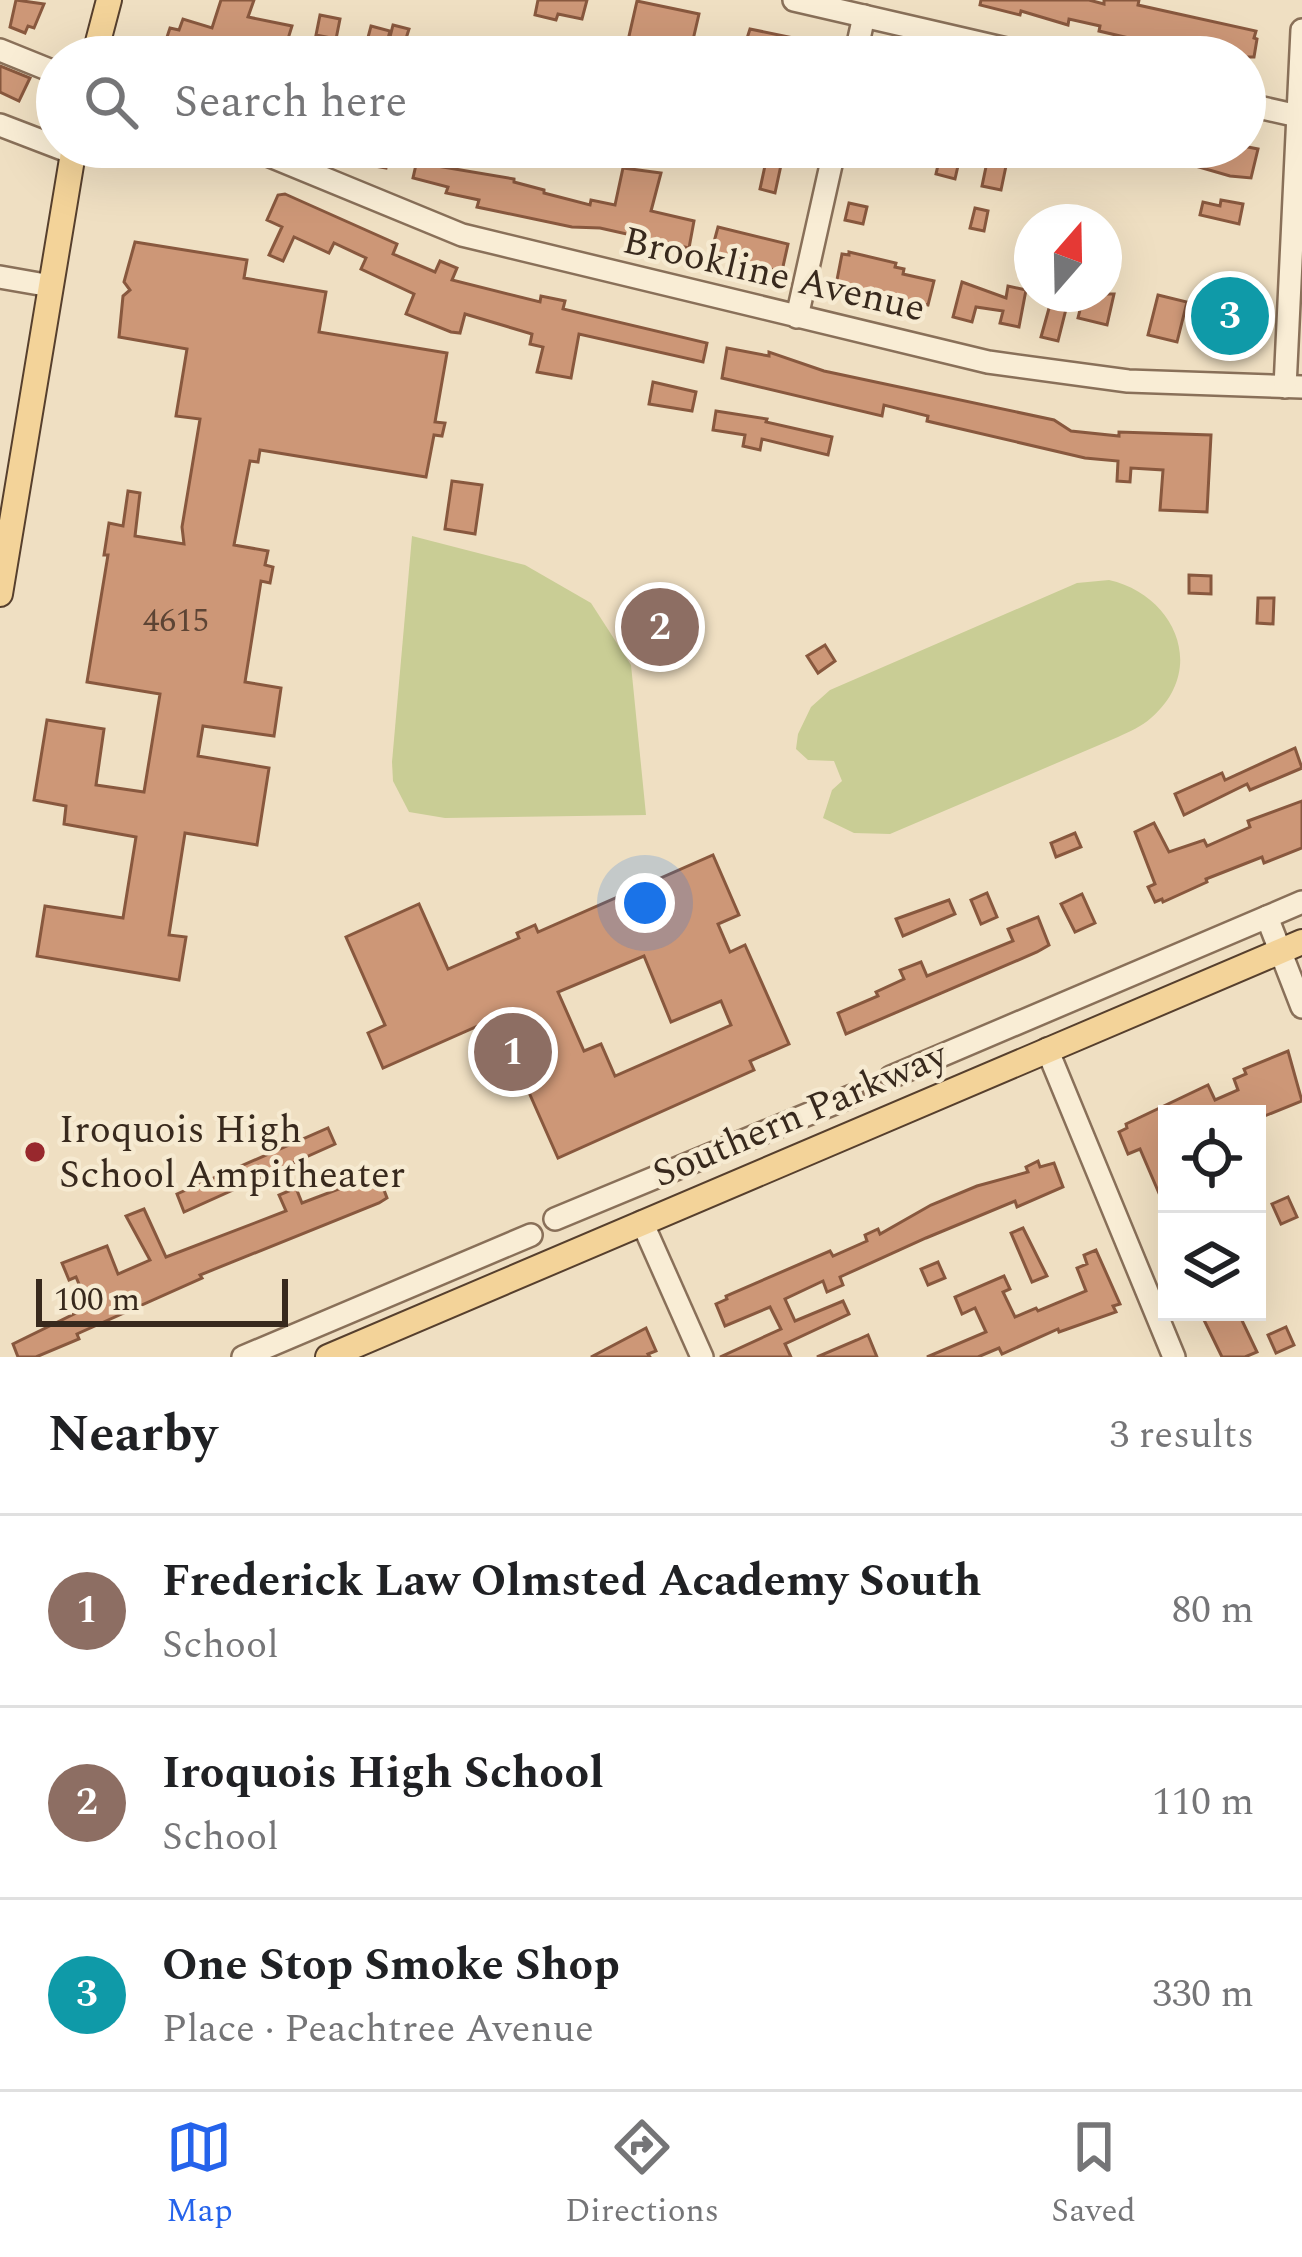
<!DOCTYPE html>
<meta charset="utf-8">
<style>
:root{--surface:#fff;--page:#f6f6f6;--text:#202124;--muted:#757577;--line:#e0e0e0;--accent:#2563eb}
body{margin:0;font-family:Spectral,serif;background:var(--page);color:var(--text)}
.controls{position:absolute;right:36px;bottom:36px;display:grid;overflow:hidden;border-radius:0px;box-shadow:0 12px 48px #0002}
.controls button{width:108px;height:108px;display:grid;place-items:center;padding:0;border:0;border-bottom:3px solid var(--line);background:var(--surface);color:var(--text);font:60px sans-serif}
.compass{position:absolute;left:1014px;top:204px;width:108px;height:108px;border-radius:50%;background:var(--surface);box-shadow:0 12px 48px #0002;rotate:20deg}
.scale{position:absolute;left:36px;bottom:30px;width:252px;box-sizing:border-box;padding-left:12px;border:6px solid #38291d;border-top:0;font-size:33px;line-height:42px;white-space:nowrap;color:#38291d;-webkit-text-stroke:9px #f6ead1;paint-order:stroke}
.you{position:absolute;left:645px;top:903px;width:42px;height:42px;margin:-30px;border:9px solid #fff;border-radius:50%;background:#1a73e8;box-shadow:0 0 0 18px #1a73e833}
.badge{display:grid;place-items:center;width:78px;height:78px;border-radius:50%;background:var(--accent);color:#fff;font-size:39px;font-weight:700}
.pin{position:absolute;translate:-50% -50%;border:6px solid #fff;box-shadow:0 3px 12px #0006}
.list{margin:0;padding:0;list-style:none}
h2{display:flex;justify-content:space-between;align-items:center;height:156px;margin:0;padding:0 48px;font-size:51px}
h2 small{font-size:39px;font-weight:400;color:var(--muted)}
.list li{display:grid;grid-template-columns:78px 1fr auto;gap:36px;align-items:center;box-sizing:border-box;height:192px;padding:0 48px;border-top:3px solid var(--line)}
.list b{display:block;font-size:45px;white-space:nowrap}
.list p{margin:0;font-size:39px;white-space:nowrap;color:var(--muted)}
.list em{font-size:39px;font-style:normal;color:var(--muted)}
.icon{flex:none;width:66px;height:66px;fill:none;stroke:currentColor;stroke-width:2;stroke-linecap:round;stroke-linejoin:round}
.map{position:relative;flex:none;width:1302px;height:1357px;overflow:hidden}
.search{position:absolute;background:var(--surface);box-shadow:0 12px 48px #0002;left:36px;right:36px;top:36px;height:132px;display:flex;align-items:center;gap:30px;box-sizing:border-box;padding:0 42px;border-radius:66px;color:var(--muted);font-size:45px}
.sheet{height:732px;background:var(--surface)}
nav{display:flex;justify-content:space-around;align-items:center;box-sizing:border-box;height:168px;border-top:3px solid var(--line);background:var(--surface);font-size:33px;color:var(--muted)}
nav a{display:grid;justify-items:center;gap:6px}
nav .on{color:var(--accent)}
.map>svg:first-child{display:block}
.green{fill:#c9cd95}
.building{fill:#cd9777;stroke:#88583e;stroke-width:3;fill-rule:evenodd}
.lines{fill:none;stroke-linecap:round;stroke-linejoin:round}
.minor-casing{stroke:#897059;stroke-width:26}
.major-casing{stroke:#563f2d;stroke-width:28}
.minor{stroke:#f9edd5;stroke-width:21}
.major{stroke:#f3d399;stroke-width:24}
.poi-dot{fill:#98282d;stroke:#f6ead1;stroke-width:4.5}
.labels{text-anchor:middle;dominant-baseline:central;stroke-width:9;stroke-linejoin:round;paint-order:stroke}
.number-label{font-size:33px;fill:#5d4434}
.street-label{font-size:39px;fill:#38291d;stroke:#f6ead1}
.poi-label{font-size:39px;fill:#38291d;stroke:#f6ead1;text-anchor:start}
</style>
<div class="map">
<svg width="1302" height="1357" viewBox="0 0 1302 1357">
<rect width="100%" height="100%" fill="#efdfc2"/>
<g class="green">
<path d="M412,536L525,565L591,603L631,665L646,815L445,818L409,812L393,781L392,762Z"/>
<path d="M1109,580C1175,595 1208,669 1151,718C1142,726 1129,732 1118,737L890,834L854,833L823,818L832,790L842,781L834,761L808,760L796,749L798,734L811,707L830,690L1077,583Z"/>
</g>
<g class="building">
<path d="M16,0L44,4L34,28L28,26L25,33L10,27Z"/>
<path d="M221,0H254L248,17L292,26L283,55L253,46L250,57H213L166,40L170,28L179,30L183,19L212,28Z"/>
<path d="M538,0H587L582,19L558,14L556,20L535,15Z"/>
<path d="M981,0H1089L1104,4V0H1139L1138,5L1256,31L1254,38L1257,39L1254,57H1210L1099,31L1100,26L1069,19L1068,25L1021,11L1020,15L980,5Z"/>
<path d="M637,1L699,14L689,57H672L674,47L646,40L644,49L627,45Z"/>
<path d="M320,15L340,19L336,39L316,35Z"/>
<path d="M393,25L409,29L404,45L389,41Z"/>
<path d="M371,26L390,31L385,50L366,45Z"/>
<path d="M750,29L842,48L840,57H741Z"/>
<path d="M524,38L541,41L538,57H520Z"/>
<path d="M0,66L30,78L19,101L0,92Z"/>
<path d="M373,147H390L386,168L369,165Z"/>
<path d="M420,147L441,149L437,166L514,179V182L544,190V193L590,205L591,200L615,205L623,168L661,173L651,211L694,221L689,248L600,228L572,227L477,207L479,200L446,193L448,187L413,178Z"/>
<path d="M1174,147H1248L1258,149L1251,178L1230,176L1171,159Z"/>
<path d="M941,152L960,157L955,179L936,174Z"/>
<path d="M766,161L781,165L775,193L760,189Z"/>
<path d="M987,162L1006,166L1001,190L982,186Z"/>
<path d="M285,194L397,244L393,254L435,272L440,261L457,268L452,280L540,302L541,296L565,301L563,309L707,343L703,362L579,334L571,378L537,372L543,347L530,344L532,334L465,314L460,333L451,332L406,314L414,294L361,269L366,258L334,243L329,253L294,237L283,261L269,255L282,227L267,220L278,195Z"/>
<path d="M1221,200L1243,204L1239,224L1200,215L1203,202L1220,206Z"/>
<path d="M849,203L867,207L863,224L845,220Z"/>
<path d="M975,208L988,211L984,231L970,228Z"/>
<path d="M718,227L788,244L782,271L737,264V260L711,253Z"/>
<path d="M135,242L247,260L244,278L326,292L319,332L447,353L435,422L445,423L442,436L434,435L426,477L260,450L258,462L250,461L234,545L268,551L265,565L273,567L270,583L261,581L245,682L281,688L274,736L203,726L198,756L269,768L257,845L185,833L169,935L186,937L179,980L37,956L45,906L123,918L136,837L64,824L66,806L34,800L47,720L104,729L96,785L144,792L160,694L87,682L108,555H104L109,523L123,526L128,491L140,493L135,536L184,544L182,527L200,419L176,416L187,349L119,337L123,296L130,290L124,282Z"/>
<path d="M849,252L896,263L895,267L904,269L903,274L934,281L928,305L836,285L842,254L849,255Z"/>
<path d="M962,282L1006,298L1008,286L1026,290L1019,327L1000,323L1003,311L976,307L972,322L953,317Z"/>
<path d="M1222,285L1251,286L1248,347L1219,345L1220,325L1211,324L1212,308H1221Z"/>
<path d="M1084,294H1114L1107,325L1078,318Z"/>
<path d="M1158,295L1187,302L1177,342L1148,335Z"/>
<path d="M1051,301L1067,305L1058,341L1041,337Z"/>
<path d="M727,348L769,356V352L824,371L1054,420L1071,431L1119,436V432L1211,435L1207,512L1160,510L1163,470L1131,468L1130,482L1117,481L1118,461L1085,458L927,421L928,416L884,405L882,416L722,378Z"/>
<path d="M653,382L696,392L692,411L649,404Z"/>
<path d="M716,411L767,419L766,422L832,437L828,455L762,439L760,450L743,446L745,435L713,430Z"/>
<path d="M452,481L482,485L475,534L445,529Z"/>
<path d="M1189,575L1211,576V594L1189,593Z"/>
<path d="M1258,598H1274L1273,624L1257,623Z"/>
<path d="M825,645L835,661L818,673L807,656Z"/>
<path d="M1295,748L1302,768L1250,790L1247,784L1184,815L1175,794L1222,773L1225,780Z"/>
<path d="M1302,801V848L1264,863L1262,857L1206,879L1207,882L1163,902L1162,899L1155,902L1148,887L1155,884L1135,832L1154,823L1169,852L1204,840L1207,846L1250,827L1248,821Z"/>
<path d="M1075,833L1081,847L1056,857L1051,843Z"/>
<path d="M713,855L739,915L718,924L730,952L745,945L789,1044L750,1061L754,1070L558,1158L496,1018L383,1068L368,1033L385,1025L346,937L419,904L448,969L519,938L517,933L535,925L538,932ZM644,956L671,1022L721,1001L731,1025L615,1076L601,1044L584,1051L558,992Z"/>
<path d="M987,893L997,917L981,924L971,900Z"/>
<path d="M1082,894L1095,923L1075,932L1061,904Z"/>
<path d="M949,900L955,914L903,936L896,919Z"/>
<path d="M1038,917L1049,945L1037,952L846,1034L838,1013L878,996L876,992L904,979L900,970L921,962L927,976L1013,941L1008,929Z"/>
<path d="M1288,1051L1302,1101L1257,1119V1114H1167V1212L1140,1149L1128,1154L1119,1132L1127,1128L1126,1124L1208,1085L1215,1100L1238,1090L1234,1079L1246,1074L1244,1069Z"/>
<path d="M328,1128L335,1144L184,1212L177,1194Z"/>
<path d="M1038,1161L1040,1167L1054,1163L1063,1187L1017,1207L1015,1201L926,1238L840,1277L843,1285L827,1292L823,1281L785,1299L795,1321L843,1301L849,1314L785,1344L791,1357H720L781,1329L770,1307L725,1326L716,1304L727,1299L726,1296L830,1251L833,1256L867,1241L865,1235L878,1229L880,1234L931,1205L977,1186L1028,1172L1026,1167Z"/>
<path d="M376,1169L387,1198L379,1203L200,1275L202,1278L77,1334L79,1339L36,1357H18L13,1344L84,1309L81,1303L86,1301L76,1277L69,1280L62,1263L107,1246L118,1274L150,1260L126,1216L144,1209L166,1257L286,1211L279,1195L296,1188L302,1203L360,1181L358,1176Z"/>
<path d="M1288,1197L1297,1217L1281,1224L1272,1204Z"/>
<path d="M1023,1228L1047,1276L1032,1282L1011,1233Z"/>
<path d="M1096,1250L1120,1304L1113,1306L1116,1312L1059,1332L1058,1329L1002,1354L999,1348L978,1357H927L986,1332L975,1308L962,1314L955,1297L1004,1276L1010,1289L1003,1292L1015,1317L1036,1308L1038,1311L1086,1291L1077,1268L1087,1264L1084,1255Z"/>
<path d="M938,1262L945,1278L928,1285L921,1269Z"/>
<path d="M1206,1312H1238L1257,1352L1245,1357H1222L1204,1320L1209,1318Z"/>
<path d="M1286,1327L1294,1345L1276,1353L1268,1335Z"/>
<path d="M646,1328L656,1351L648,1354L650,1357H591Z"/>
<path d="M868,1335L877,1357H817L857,1340Z"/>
</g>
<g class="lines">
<defs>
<g id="minor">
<path d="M794,0L1041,57"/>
<path d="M0,50L57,73"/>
<path d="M855,57L864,16"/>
<path d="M1245,104L1298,116"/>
<path d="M0,125L73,153"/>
<path d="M248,147L462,235L988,362L1128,381L1302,387"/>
<path d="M0,277L51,286"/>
<path d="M797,317L835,147"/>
<path d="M1285,387L1302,30"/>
<path d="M1267,917L1302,902"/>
<path d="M1047,1049L1174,1357"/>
<path d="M891,1077L1267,917L1302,1007"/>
<path d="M555,1219L852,1096"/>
<path d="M642,1222L702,1357"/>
<path d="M243,1357L531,1235"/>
</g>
<g id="major">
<path d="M94,57L109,0"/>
<path d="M0,594L74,147"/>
<path d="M328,1357L1302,942"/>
</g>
</defs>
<use href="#minor" class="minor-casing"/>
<use href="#major" class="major-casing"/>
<use href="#minor" class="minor"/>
<use href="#major" class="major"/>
</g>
<circle class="poi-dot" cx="35" cy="1152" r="12"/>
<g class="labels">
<g class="number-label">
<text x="176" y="621">4615</text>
</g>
<g class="street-label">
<text transform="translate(774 275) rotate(13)">Brookline Avenue</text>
<text transform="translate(800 1115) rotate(-23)">Southern Parkway</text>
</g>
<g class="poi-label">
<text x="59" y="1130">Iroquois High<tspan x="59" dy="45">School Ampitheater</tspan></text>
</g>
</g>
</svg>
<div class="controls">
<button><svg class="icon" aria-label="locate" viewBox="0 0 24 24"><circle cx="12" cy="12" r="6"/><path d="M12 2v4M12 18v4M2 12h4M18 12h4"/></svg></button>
<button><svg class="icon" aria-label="layers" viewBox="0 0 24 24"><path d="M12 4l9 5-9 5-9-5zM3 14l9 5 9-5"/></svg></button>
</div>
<svg class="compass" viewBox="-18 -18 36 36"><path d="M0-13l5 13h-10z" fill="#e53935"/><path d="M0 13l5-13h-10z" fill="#757577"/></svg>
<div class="scale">100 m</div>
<div class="you"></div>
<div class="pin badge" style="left:513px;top:1052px;background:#8d6e63">1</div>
<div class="pin badge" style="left:660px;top:627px;background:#8d6e63">2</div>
<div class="pin badge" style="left:1230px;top:316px;background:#0f9aa8">3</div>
<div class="search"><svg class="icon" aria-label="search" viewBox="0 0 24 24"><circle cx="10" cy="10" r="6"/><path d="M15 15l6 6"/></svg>Search here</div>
</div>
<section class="sheet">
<h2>Nearby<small>3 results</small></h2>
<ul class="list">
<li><span class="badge" style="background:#8d6e63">1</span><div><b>Frederick Law Olmsted Academy South</b><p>School</p></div><em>80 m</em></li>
<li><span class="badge" style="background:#8d6e63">2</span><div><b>Iroquois High School</b><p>School</p></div><em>110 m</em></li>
<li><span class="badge" style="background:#0f9aa8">3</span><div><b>One Stop Smoke Shop</b><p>Place · Peachtree Avenue</p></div><em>330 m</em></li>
</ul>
</section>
<nav>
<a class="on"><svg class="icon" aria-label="map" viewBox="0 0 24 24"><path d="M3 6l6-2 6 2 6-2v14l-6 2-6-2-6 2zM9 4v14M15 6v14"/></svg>Map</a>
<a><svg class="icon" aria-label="directions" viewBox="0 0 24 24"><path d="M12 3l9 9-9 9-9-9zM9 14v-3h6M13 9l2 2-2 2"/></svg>Directions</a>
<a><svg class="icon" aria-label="saved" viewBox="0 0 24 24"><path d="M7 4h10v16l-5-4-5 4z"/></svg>Saved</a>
</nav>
